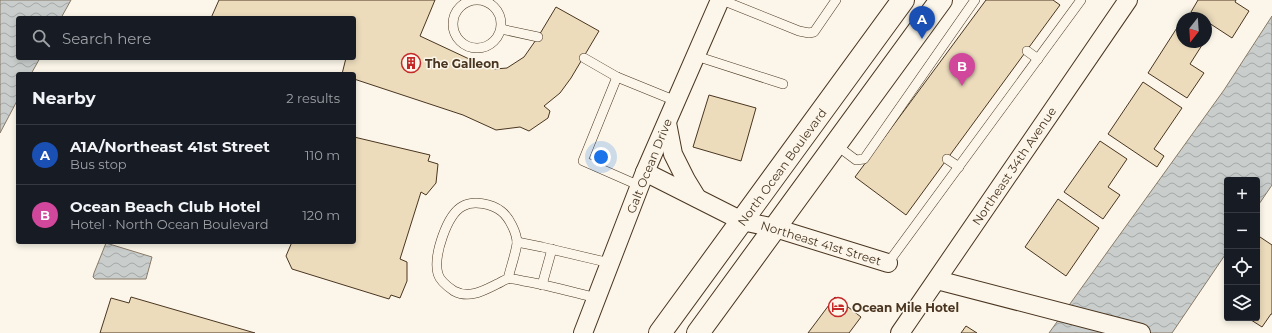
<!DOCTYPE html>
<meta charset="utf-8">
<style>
:root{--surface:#171b24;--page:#20242c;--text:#f1f3f6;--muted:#9ea1a6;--line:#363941;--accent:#c62828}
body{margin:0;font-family:Montserrat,sans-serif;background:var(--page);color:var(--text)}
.controls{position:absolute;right:12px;bottom:12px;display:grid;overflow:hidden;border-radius:4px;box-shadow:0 2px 6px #0003}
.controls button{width:36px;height:36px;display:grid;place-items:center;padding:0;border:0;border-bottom:1px solid var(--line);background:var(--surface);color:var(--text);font:20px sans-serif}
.compass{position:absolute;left:1176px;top:12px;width:36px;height:36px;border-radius:50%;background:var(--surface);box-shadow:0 2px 6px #0003;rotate:197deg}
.you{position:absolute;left:601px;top:157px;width:14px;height:14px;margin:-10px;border:3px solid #fff;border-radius:50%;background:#1a73e8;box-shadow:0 0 0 6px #1a73e833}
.badge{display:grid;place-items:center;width:26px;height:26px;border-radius:50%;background:var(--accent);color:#fff;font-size:13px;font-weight:700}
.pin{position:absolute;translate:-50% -33px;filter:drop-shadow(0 1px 2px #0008)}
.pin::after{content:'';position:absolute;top:21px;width:14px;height:12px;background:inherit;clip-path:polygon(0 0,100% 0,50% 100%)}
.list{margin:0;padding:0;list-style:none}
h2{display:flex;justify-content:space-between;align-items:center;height:52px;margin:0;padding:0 16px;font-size:17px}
h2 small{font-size:13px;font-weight:400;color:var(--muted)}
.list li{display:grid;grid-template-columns:26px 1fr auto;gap:12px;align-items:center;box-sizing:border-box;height:60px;padding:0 16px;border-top:1px solid var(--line)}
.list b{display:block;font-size:15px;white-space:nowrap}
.list p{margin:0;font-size:13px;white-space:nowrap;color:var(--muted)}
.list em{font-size:13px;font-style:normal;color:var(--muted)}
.icon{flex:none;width:22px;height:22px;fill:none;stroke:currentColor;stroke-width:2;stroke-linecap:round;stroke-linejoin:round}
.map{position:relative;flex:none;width:1272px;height:333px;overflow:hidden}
.search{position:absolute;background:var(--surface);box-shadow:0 2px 6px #0003;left:16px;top:16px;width:340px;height:44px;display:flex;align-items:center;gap:10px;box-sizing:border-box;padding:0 14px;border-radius:4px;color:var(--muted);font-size:15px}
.panel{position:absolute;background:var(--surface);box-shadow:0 2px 6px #0003;left:16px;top:72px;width:340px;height:172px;border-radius:4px}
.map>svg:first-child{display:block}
.water{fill:url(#water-waves);stroke:#887966}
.building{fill:#ecdcbc;stroke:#4a3520}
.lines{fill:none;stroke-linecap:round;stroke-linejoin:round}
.service-casing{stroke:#4a3520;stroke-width:10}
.minor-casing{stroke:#4a3520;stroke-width:20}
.primary-casing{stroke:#4a3520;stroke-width:24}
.service{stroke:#fbf6e9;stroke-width:9}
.minor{stroke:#fbf6e9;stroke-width:18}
.primary{stroke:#fbf6e9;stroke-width:22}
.labels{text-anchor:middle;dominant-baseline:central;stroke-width:3;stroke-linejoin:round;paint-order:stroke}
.poi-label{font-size:12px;font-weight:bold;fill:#4a3520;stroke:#fbf6e9;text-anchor:start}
.street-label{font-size:12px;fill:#4a3520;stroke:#fbf6e9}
</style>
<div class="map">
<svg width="1272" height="333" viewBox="0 0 1272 333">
<defs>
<pattern id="water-waves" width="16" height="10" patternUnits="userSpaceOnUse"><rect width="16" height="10" fill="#c9cecd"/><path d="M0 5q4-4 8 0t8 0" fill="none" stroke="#a5a8a6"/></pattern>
</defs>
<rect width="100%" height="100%" fill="#fbf6e9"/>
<g class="water">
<path d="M0,0H71L61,18H18V58H40L31,74H18V99L0,133Z"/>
<path d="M1272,16V185L1257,207V180H1227V252L1172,333H1049L1224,90Z"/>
<path d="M106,243L152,257L146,279H95L93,277L94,273Z"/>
</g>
<g class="building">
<path d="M219,0H435L420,36L482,65L495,69L507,68L524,57L538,37L556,7L599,31L571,78L560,93L544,106L550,111L548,118L529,131L520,127L496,130L463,115L354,79V74H342L346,58H354V18H211Z"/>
<path d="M986,0H1053L1060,5L906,215L855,177Z"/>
<path d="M1198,0H1236L1235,2L1249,11L1232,38L1206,21V18H1201L1191,12Z"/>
<path d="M1182,20V42H1204L1190,64L1204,73L1187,98L1148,73Z"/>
<path d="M1143,82L1182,108L1154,149L1164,156L1157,167L1108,134Z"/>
<path d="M709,95L756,108L741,161L693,147Z"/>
<path d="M354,137L430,155L428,161L438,164L436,183L426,195L421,192L400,259L407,262V281L400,298L391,295L389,299L292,269L286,256L292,242H354Z"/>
<path d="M1100,141L1127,159L1108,187L1120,195L1103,219L1064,192Z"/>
<path d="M1058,199L1099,228L1066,276L1025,247Z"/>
<path d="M1257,235L1272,245V314H1271L1262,327L1248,318H1257V257L1259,255L1257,254Z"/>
<path d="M131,297L255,333H100L111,298L129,303Z"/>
<path d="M835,297L861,317L849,333H808Z"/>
<path d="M966,326L977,333H961Z"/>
</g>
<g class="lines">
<defs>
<g id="service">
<circle cx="477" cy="24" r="24"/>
<path d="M722,0L799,31L809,33L814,32L836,0"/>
<path d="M501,29L538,37"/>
<path d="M1027,51L1038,59"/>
<path d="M696,56L783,84"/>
<path d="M584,58L617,77L676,101"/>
<path d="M617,77L583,161L640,186"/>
<path d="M836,145L856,160L864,159L975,0"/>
<path d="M947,159L959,167"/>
<path d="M517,242L542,247L610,263"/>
<path d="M888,263L1081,0"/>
<path d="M508,279C510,269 516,253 517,243C517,233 509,217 501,211C492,204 474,200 463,206C447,214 433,256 438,274C440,281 448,287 454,291C469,299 483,291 497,284C500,283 505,279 508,279C512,278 519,280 523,281C548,285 572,292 597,298"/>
<path d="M542,285L552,249"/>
</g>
<g id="minor">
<path d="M667,123L673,154L686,180L697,198"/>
<path d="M645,172L742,221L775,228L888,263"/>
<path d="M937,280L1141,333"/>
<path d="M583,333L645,172L720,0"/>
<path d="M900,333L1128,0"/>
</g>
<g id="primary">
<path d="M660,333L903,0"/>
<path d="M698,333L941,0"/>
</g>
</defs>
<use href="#service" class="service-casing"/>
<use href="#minor" class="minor-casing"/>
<use href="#primary" class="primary-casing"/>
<use href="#service" class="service"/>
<use href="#minor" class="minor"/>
<use href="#primary" class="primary"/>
</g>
<defs>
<symbol id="building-ring" viewBox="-11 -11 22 22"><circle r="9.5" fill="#fbf6e9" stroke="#c62828" stroke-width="1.5"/><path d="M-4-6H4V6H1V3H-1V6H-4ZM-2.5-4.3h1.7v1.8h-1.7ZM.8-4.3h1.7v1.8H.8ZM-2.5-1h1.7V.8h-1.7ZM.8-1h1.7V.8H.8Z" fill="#c62828"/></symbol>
<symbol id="hotel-ring" viewBox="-11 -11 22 22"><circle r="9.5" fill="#fbf6e9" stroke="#c62828" stroke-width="1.5"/><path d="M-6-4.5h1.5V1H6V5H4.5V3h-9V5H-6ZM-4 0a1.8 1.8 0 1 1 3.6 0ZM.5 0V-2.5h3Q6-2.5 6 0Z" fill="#c62828"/></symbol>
</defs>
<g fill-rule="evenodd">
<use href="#building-ring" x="400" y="52" width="22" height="22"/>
<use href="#hotel-ring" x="827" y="296" width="22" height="22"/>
</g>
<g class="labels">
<g class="poi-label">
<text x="425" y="63">The Galleon</text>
<text x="852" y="307">Ocean Mile Hotel</text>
</g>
<g class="street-label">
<text transform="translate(649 166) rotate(-68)">Galt Ocean Drive</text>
<text transform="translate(1014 166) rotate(-56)">Northeast 34th Avenue</text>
<text transform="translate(782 167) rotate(-54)">North Ocean Boulevard</text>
<text transform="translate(821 243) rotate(17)">Northeast 41st Street</text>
</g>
</g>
</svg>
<div class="controls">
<button>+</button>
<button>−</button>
<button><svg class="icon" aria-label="locate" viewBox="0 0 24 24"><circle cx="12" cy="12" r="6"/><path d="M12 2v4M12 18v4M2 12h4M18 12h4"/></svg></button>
<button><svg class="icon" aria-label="layers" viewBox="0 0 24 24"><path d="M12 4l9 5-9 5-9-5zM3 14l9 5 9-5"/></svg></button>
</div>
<svg class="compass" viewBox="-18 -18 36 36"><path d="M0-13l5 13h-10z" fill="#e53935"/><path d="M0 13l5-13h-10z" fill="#9ea1a6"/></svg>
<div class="you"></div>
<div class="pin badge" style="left:922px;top:39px;background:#1a4fb4">A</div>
<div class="pin badge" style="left:962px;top:86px;background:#d1479c">B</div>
<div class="search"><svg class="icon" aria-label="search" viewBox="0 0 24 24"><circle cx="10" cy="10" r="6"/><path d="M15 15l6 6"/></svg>Search here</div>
<section class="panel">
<h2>Nearby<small>2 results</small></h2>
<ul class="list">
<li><span class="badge" style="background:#1a4fb4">A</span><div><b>A1A/Northeast 41st Street</b><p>Bus stop</p></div><em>110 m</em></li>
<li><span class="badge" style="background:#d1479c">B</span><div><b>Ocean Beach Club Hotel</b><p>Hotel · North Ocean Boulevard</p></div><em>120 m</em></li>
</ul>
</section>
</div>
